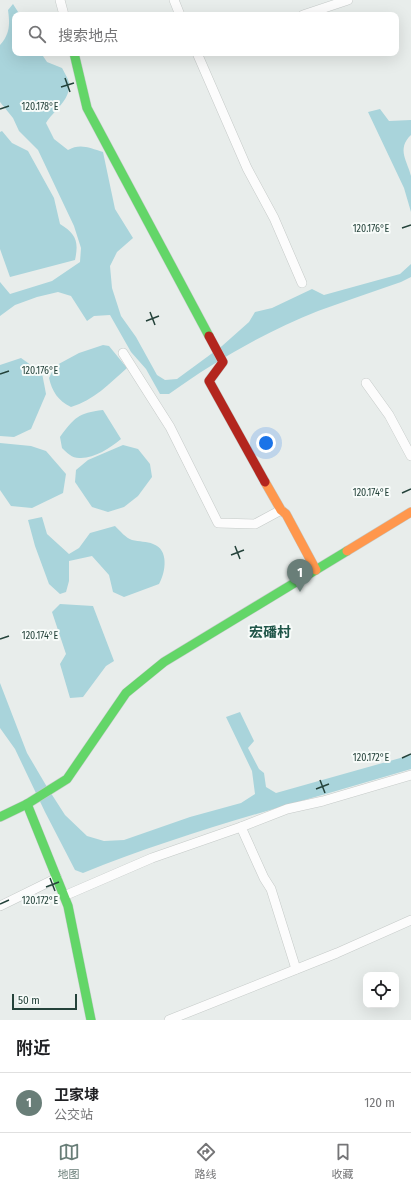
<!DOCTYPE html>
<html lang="zh">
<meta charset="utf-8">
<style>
:root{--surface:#fff;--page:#f6f6f6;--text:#202124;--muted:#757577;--line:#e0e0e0;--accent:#697e78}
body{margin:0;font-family:"Fira Sans Condensed","Noto Sans SC",sans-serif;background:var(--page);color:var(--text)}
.controls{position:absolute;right:12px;bottom:12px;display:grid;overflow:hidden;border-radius:8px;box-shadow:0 4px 16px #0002}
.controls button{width:36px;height:36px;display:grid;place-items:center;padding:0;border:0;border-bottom:1px solid var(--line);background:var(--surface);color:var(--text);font:20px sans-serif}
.scale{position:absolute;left:12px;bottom:10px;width:65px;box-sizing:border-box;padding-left:4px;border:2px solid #24423a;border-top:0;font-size:11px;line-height:14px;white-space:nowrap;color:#24423a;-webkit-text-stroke:3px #f7fbf9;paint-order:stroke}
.you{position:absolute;left:266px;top:443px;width:14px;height:14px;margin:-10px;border:3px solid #fff;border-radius:50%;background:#1a73e8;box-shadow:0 0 0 6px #1a73e833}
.badge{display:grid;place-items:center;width:26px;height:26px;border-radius:50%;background:var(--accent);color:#fff;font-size:13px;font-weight:700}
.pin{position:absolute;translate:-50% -33px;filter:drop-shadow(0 1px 2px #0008)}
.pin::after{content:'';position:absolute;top:21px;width:14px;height:12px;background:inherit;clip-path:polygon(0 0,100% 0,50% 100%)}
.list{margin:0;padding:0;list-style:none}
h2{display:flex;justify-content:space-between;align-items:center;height:52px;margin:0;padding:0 16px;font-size:17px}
h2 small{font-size:13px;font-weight:400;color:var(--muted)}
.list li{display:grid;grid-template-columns:26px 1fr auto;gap:12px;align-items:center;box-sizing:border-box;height:60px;padding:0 16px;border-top:1px solid var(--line)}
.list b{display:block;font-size:15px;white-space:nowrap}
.list p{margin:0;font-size:13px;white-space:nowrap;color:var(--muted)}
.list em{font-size:13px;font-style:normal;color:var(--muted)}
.icon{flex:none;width:22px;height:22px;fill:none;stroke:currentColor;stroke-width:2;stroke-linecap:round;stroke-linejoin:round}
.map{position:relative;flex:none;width:411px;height:1020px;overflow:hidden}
.search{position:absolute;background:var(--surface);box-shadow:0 4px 16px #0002;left:12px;right:12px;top:12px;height:44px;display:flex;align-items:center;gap:10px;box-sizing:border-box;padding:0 14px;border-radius:8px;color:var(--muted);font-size:15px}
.sheet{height:112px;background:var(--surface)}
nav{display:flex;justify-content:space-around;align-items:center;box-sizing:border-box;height:56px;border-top:1px solid var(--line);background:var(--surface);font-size:11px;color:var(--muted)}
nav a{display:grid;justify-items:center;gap:2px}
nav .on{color:var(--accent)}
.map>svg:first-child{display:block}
.water{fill:#a9d4db}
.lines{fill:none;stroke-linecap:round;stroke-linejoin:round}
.street-casing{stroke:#c5cac8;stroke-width:10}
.fast-casing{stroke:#c3cbc8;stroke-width:10}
.slow-casing{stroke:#c3cbc8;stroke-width:10}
.jam-casing{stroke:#c3cbc8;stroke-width:10}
.street{stroke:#fcfcfc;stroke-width:9}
.fast{stroke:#63d668;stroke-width:9}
.slow{stroke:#ff974d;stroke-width:9}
.jam{stroke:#b3261e;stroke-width:9}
.ticks{fill:none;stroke:#24423a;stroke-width:1.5}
.labels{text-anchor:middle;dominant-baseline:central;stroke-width:4;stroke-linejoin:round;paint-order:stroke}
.quarter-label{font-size:14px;font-weight:bold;fill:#1f5548;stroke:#f7fbf9}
.ticks-label{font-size:10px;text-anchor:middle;fill:#24423a;stroke:#f7fbf9;stroke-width:4;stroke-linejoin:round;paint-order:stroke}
</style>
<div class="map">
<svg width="411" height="1020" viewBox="0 0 411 1020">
<rect width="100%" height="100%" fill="#e8edeb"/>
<g class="water">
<path d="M13,4L20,15H15V53H41L47,62L62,68C64,72 68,78 69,83C71,100 54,110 46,123L54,139L68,150C80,143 90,148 103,152L115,209L133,238L117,252L110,266L112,288L121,316L136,337L157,375L165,380L177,379L222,346L249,322L255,312L272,308L312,289L324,295L400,274L411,264V277L401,282C373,292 345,301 318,311C265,332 215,361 169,394H160L146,369L131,352L110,315L94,316L87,321L71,296L58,292L37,297L15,305L0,316V282L10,294L52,281L80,262L81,248L74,226L38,150L19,131L13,118L0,102V45C10,34 10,24 8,10Z"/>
<path d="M380,109L389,121L411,120V135C396,149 408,162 411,176C411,187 411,200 411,212L404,188L368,112Z"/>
<path d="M2,131L12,143L28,151L54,198L60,224C76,234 79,241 75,260L10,277L0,249V132Z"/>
<path d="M103,345L109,346L127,368C109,384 94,400 71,407C58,401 52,391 49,378L55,366L79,353Z"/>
<path d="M21,358L42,373L46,394L31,429L14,437L0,436V365Z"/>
<path d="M103,410L121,439C110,448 95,458 81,458C73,459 67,453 62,448L60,437C74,418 78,413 103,410Z"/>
<path d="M0,443L31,446L46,451L66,474L63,493L32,508L11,506L0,490Z"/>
<path d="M123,445L138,449L150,464L152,477L138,496L124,507L108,512L92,507L75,482L76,470L88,460Z"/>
<path d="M42,517L47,534L69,554L79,548L90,533L115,526C120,531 126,538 132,540C139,542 147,541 153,544C169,549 166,572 159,584L124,597L113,592L109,575L92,556L69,561V581L66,592L60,594L49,584L35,546L28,520Z"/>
<path d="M60,604L93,606L114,661L106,666L83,697L70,698L60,664L66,654L52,612Z"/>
<path d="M0,683L27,753L47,787L65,815L87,836L104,841L124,840L190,817L241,803L255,794L252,771L226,717L240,712L254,741L248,748L259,769L264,773L266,787L276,793L411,755V769C301,802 189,830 83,873L75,870L45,812L15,749L0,728Z"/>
</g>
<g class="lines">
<defs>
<g id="street">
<path d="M60,0L64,15"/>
<path d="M174,0L180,15"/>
<path d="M303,15L348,0"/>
<path d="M197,53L247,168L274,218L302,283"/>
<path d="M123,353L170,427L218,523L255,524L281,510"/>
<path d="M366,383L389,415L411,456"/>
<path d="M64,896L152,858L241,827"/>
<path d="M0,906L57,878"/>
<path d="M296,969L271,889L264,878L241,827L287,809L323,801L411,775"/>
<path d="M169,1020L337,953L411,920"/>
</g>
<g id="fast">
<path d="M74,53L87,108L209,336"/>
<path d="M27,804L68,906L91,1020"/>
<path d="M0,817L27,804L67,779L126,693L164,662L347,551"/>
</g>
<g id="slow">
<path d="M265,482L281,510L286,514L316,570"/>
<path d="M347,551L411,512"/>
</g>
<path id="jam" d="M209,336L223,362L209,381L265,482"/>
</defs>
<use href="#street" class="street-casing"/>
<use href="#fast" class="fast-casing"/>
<use href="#slow" class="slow-casing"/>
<use href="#jam" class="jam-casing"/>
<use href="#street" class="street"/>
<use href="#fast" class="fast"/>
<use href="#slow" class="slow"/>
<use href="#jam" class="jam"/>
</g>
<path class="ticks" d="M65,78L70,92M61,87L74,83M0,109L9,106M402,228L411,225M150,312L155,325M146,321L159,316M0,374L9,371M402,493L411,489M235,546L240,559M231,555L244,550M0,639L9,636M402,758L411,754M320,780L325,793M316,789L329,784M50,878L55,891M46,887L59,882M0,904L9,900"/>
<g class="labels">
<g class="quarter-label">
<text x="270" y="632">宏磻村</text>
</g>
</g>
<g class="ticks-label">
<text x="40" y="110">120.178°E</text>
<text x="371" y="232">120.176°E</text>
<text x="40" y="374">120.176°E</text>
<text x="371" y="496">120.174°E</text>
<text x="40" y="639">120.174°E</text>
<text x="371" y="761">120.172°E</text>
<text x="40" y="904">120.172°E</text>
</g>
</svg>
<div class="controls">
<button><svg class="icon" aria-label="locate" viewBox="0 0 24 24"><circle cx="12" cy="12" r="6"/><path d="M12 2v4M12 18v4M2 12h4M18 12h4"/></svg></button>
</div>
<div class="scale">50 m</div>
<div class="you"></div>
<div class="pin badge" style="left:300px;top:592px">1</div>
<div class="search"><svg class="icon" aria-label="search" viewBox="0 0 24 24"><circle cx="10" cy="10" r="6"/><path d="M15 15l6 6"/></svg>搜索地点</div>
</div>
<section class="sheet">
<h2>附近<small></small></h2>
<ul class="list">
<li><span class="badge">1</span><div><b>卫家埭</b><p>公交站</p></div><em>120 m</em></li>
</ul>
</section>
<nav>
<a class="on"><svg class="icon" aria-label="map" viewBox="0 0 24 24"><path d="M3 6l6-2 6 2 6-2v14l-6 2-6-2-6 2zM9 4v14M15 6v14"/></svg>地图</a>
<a><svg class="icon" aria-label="directions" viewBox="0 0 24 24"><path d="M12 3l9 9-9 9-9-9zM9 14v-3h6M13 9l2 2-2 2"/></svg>路线</a>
<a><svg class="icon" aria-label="saved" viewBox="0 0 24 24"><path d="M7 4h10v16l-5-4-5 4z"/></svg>收藏</a>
</nav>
